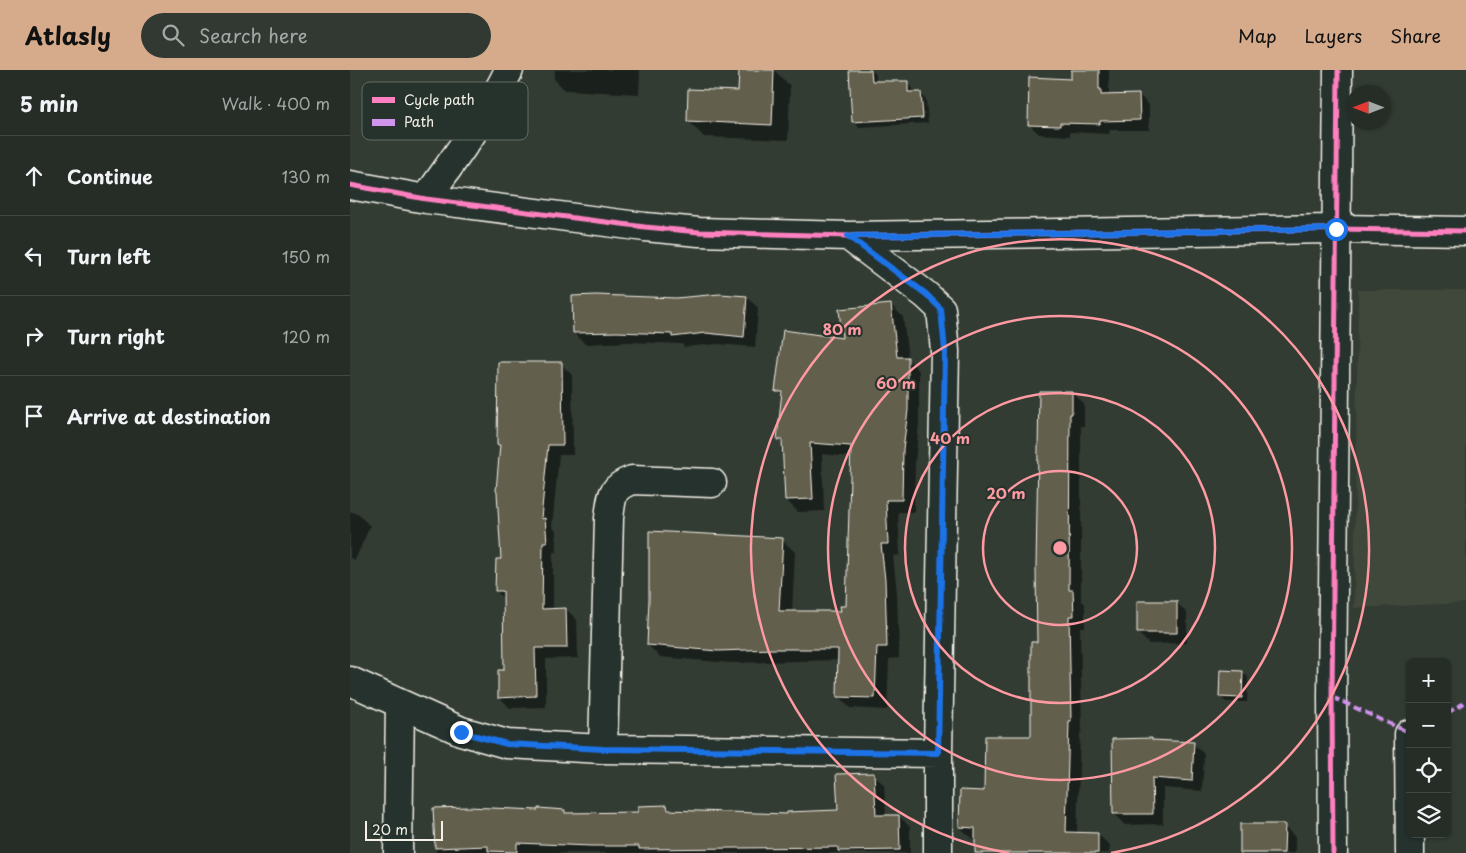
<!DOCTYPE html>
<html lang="en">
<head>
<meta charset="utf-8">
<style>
  body { margin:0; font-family:"Playpen Sans",sans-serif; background:#323932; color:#f1f3f6 }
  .controls { position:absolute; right:15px; bottom:15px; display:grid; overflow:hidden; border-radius:8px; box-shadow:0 1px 4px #0004 }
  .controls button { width:45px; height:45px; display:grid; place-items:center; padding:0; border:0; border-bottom:1px solid #424943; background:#262d26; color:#f1f3f6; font:25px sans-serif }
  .compass { position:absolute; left:996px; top:15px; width:45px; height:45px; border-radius:50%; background:#262d26; box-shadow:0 1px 4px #0004; rotate:270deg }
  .scale { position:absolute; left:15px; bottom:12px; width:78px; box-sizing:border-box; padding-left:5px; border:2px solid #f4f1e8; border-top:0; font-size:14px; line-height:18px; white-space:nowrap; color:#f4f1e8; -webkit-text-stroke:4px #26332d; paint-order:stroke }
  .stop { position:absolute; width:15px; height:15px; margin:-11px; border:4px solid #1a73e8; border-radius:50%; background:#fff }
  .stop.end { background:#1a73e8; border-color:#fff; box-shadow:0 1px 5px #0008 }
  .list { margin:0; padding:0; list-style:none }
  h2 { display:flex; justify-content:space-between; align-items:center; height:65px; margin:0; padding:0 20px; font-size:21px }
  h2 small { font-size:16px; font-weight:400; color:#a4a8a7 }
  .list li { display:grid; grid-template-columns:32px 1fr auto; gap:15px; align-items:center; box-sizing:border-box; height:80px; padding:0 20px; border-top:1px solid #424943 }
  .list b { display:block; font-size:19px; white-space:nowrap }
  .list em { font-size:16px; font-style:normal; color:#a4a8a7 }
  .icon { flex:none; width:28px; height:28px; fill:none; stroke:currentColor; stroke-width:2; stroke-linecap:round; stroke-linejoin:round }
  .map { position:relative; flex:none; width:1116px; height:783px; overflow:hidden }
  header { display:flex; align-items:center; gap:30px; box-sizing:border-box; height:70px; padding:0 25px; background:#d6ab8b; color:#111 }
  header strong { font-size:24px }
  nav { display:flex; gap:28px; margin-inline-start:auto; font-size:18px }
  .search { width:350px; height:45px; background:#323932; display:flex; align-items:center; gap:12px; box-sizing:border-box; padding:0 18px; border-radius:28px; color:#a4a8a7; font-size:19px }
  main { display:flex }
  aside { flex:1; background:#262d26 }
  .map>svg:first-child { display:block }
  .built { fill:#41463b }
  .shadow { fill:#0007 }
  .building { fill:#645f4d; stroke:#f4f1e8 }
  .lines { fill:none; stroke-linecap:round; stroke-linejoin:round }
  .minor-casing { stroke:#f4f1e8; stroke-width:31 }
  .minor { stroke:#26332d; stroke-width:28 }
  .quiet { stroke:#d193ec; stroke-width:4; stroke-dasharray:8 4; stroke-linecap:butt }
  .cycleway-casing { stroke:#26332d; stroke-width:8 }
  .cycleway { stroke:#ff80c0; stroke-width:5 }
  .route { stroke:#1a73e8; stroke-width:6 }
  .ring { fill:none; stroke:#ff9aa2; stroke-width:2.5 }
  .key { fill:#26332d; stroke:#646c65; stroke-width:1 }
  .key-label { font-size:14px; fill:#f4f1e8 }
  .centre { fill:#ff9aa2; stroke:#26332d; stroke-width:2.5 }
  .ring-label { font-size:15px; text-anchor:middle; font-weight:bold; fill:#ff9aa2; stroke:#26332d; stroke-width:4; stroke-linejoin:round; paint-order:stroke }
</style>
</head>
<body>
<header>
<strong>Atlasly</strong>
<div class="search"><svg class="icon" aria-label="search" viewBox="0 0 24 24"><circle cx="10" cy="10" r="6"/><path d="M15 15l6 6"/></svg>Search here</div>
<nav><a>Map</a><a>Layers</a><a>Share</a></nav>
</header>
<main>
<aside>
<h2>5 min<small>Walk · 400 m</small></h2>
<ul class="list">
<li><svg class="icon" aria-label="ahead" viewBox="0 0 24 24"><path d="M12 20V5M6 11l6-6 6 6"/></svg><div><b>Continue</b></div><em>130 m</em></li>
<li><svg class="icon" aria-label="left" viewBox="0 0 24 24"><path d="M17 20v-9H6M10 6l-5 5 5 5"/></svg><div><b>Turn left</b></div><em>150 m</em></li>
<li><svg class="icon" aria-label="right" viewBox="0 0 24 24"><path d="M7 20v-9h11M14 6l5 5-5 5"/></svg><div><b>Turn right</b></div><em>120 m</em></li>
<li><svg class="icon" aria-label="arrive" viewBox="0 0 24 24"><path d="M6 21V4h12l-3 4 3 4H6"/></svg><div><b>Arrive at destination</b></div></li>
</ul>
</aside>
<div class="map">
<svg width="1116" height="783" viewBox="0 0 1116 783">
  <rect width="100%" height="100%" fill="#323c33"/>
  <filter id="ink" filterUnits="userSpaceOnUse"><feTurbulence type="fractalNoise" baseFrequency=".02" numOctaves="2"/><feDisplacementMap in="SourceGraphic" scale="10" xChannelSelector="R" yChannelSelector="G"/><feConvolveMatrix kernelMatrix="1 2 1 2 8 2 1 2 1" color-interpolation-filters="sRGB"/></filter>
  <g filter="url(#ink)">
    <path class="built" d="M 1008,220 L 1116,220 L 1116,533 L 1004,538 Z"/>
    <path class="shadow" d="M 205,0 L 290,0 L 289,24 L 215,20 L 204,9 Z
      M 390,0 L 424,0 L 440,16 L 438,70 L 354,67 L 338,51 L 389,22 Z
      M 508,0 L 521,0 L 526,4 L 526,12 L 557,12 L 562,18 L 562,24 L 571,24 L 576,29 L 578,53 L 509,57 L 504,51 Z
      M 722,0 L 759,0 L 759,26 L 789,25 L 799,35 L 799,60 L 760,60 L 759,64 L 720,62 L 720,66 L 689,64 L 679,54 L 722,10 Z
      M 397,227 L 408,238 L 405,277 L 367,274 L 334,277 L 332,274 L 279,272 L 235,274 L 224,263 L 326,229 Z
      M 541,235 L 553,247 L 558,289 L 569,301 L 569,353 L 565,392 L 564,442 L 548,442 L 550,485 L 543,486 L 547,523 L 549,588 L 539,589 L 537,640 L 500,638 L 488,626 L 489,590 L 381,593 L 310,587 L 298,575 L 432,470 L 445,482 L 442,542 L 492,542 L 498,537 L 502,387 L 472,384 L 474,441 L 448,442 L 436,430 L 434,375 L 428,369 L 433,326 L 427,320 Z
      M 211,294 L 222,305 L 223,385 L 209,385 L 202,457 L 206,461 L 207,482 L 203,482 L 203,540 L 216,539 L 227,550 L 228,588 L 196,589 L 196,637 L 160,638 L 149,627 L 155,601 L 154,529 L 146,521 L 153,491 L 151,378 L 148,374 Z
      M 722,322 L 734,334 L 734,356 L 731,356 L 731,530 L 735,534 L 735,557 L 730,557 L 732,663 L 730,663 L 727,764 L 748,764 L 760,776 L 759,783 L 626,783 L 626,769 L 622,769 L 610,757 L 636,723 L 682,668 L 688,573 Z
      M 0,441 L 9,445 L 20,456 L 5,490 L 0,488 Z
      M 826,532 L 837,543 L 837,573 L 799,574 L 788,563 Z
      M 893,602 L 898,607 L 897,632 L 876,632 L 871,627 Z
      M 803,671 L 843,673 L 854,684 L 852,721 L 813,718 L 813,754 L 775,755 L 764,744 Z
      M 523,704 L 534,715 L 536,747 L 549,746 L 560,757 L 560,783 L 86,783 L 84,739 L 215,741 L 218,744 L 289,743 L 317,736 L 322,742 L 439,745 L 489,741 Z
      M 934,756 L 945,767 L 945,783 L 891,783 Z"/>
    <path class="building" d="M 389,0 L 424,0 L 422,55 L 337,51 L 338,19 L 388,21 Z
      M 499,0 L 521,0 L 522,11 L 558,11 L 558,22 L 571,22 L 573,48 L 502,52 Z
      M 721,0 L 749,0 L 749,19 L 751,19 L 751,25 L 789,24 L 790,50 L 750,51 L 750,54 L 710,53 L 710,56 L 678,55 L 679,7 L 721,9 Z
      M 370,224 L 397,226 L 394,267 L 356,263 L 322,267 L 322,264 L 267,262 L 223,263 L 222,226 L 246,225 L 326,228 Z
      M 541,234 L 547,287 L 558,287 L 558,340 L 553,379 L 552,430 L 536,430 L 538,474 L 531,474 L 535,510 L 537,577 L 527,577 L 525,628 L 487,627 L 488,579 L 424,579 L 368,581 L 297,575 L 299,529 L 299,461 L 433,468 L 429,541 L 491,541 L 490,536 L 496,536 L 501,376 L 460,373 L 463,429 L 435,430 L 432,370 L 427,370 L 432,321 L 425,321 L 433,260 L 492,268 L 489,239 Z
      M 148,292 L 212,292 L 213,375 L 198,375 L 191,449 L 195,448 L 197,472 L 193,472 L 192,539 L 216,538 L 217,578 L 185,578 L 186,626 L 148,628 L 148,600 L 154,600 L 153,521 L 145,521 L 146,489 L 151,489 L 147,422 L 146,421 L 150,375 L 147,375 Z
      M 689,321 L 722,321 L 722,344 L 720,344 L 719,520 L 723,520 L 724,546 L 719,546 L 721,651 L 719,651 L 716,762 L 748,763 L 748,783 L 625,783 L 625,758 L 609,757 L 610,720 L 634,721 L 635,666 L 681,666 L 681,572 L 687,572 L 686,498 Z
      M 787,531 L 827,531 L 827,563 L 787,563 Z
      M 870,600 L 893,601 L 892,628 L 869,627 Z
      M 802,668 L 802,670 L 844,672 L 842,711 L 802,708 L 803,744 L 763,744 L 762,669 Z
      M 524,703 L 526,745 L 549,745 L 550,780 L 488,781 L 488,777 L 289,779 L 289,776 L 241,776 L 167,773 L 167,782 L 138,781 L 138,776 L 85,778 L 83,738 L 118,737 L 188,740 L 188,738 L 215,740 L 215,743 L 288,742 L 288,736 L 317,735 L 318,740 L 437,744 L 437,742 L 488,740 L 486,704 Z
      M 890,754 L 935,754 L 934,783 L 890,783 Z"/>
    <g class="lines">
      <g class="minor-casing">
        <path id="minor" d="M 0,115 L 76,129 L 295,157 L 349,162 L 498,166 L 986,159 L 1116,161
          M 76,129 C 105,87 137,46 159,0
          M 498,166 L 576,225 L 591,239 L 595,281 L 588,683 L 588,783
          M 0,611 L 111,661 L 157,674 L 253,679 L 588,683
          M 1059,664 L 1060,783
          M 253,679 L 259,448 C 262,427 260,418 282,410 L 362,413
          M 48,783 L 50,634
          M 983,783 L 982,627 L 988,0"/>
      </g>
      <use href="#minor" class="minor"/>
      <path class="quiet" d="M 982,627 L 1060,663
        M 1097,643 L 1116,632"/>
      <g class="cycleway-casing">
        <path id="cycleway" d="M 0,115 L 76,129 L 295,157 L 349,162 L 498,166 L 986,159 L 1116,161
          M 983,783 L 982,627 L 988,0"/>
      </g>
      <use href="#cycleway" class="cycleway"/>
    </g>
  </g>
  <g class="lines" filter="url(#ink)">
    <path class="route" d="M 111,662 L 157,674 L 253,679 L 588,683 L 595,281 L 591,239 L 576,224 L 498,166 L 986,159"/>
  </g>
  <g class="ring">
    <circle cx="710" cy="478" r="77"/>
    <circle cx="710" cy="478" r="155"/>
    <circle cx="710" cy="478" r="232"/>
    <path d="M659 783A309 309 0 1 1 761 783"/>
  </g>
  <rect x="12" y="12" width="166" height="58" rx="8" class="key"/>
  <rect x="22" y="27" width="23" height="6" fill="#ff80c0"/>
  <rect x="22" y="49" width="23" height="7" fill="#d193ec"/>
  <g class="key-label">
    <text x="54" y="35">Cycle path</text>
    <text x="54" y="57">Path</text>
  </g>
  <circle cx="710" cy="478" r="8" class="centre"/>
  <g class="ring-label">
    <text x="492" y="265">80 m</text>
    <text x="546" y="319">60 m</text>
    <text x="600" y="374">40 m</text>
    <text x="656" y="429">20 m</text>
  </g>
</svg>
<div class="controls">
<button>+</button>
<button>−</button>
<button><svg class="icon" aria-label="locate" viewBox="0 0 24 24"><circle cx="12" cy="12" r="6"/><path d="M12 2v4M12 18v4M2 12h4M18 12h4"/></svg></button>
<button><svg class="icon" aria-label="layers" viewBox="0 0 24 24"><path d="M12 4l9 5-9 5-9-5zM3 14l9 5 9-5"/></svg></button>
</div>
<svg class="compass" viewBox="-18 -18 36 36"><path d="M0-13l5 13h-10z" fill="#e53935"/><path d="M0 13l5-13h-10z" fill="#a4a8a7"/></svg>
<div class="scale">20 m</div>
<div class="stop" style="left:986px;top:159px"></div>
<div class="stop end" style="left:111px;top:662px"></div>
</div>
</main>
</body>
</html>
